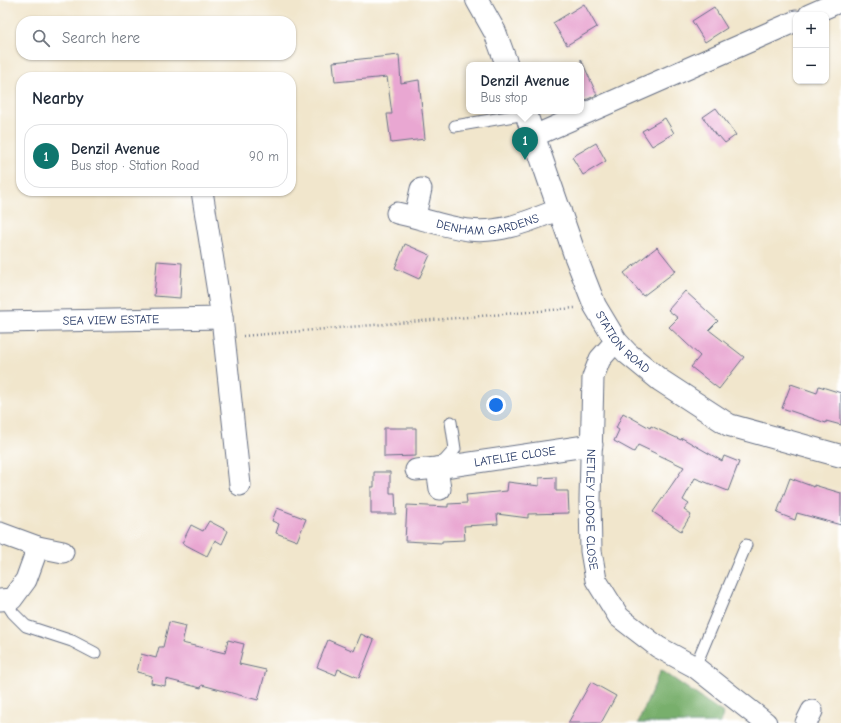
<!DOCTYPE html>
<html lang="en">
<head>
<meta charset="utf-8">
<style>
  body { margin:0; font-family:"Comic Neue",sans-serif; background:#f2f2f3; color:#1f2937 }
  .controls { position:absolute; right:12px; top:12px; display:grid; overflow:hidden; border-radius:8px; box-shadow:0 1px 3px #0004 }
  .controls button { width:36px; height:36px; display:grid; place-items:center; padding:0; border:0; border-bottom:1px solid #e0e1e3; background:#fff; color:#1f2937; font:20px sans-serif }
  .you { position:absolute; left:496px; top:405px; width:14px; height:14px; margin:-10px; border:3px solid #fff; border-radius:50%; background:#1a73e8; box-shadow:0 0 0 6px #1a73e833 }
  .badge { display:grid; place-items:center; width:26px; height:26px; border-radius:50%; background:#0f766e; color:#fff; font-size:13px; font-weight:700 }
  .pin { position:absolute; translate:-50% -33px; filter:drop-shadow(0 1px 2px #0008) }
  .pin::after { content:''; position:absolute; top:21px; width:14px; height:12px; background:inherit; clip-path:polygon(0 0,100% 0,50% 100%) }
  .popup { position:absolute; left:466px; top:62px; width:118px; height:52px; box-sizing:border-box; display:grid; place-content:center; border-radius:8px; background:#fff; filter:drop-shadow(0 1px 3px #0005); font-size:13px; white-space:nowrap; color:#747a83 }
  .popup b { font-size:15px; color:#1f2937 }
  .popup::after { content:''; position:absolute; left:50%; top:100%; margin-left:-8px; border:8px solid transparent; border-top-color:#fff }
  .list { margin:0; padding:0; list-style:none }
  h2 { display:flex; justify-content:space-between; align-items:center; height:52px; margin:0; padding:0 16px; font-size:17px }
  h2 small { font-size:13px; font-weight:400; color:#747a83 }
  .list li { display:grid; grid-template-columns:26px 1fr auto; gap:12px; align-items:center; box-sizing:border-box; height:64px; margin:0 8px 8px; padding:0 8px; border:1px solid #e0e1e3; border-radius:16px }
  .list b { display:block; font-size:15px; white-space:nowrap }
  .list p { margin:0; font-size:13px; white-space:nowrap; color:#747a83 }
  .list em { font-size:13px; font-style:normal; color:#747a83 }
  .icon { flex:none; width:22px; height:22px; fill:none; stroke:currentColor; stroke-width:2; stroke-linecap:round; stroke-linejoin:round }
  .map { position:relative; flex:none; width:841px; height:723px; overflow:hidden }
  .search { position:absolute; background:#fff; box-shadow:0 1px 3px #0004; left:16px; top:16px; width:280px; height:44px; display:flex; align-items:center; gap:10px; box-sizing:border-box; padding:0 14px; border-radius:16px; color:#747a83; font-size:15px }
  .panel { position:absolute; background:#fff; box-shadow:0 1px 3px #0004; left:16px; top:72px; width:280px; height:124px; border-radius:16px }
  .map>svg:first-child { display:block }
  .forest { fill:#78af6c; stroke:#4a6f65 }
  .building { fill:#e9a7d2 }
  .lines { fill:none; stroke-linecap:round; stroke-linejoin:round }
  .lane-casing { stroke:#666f84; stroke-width:13 }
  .street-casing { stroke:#666f84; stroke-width:23 }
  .secondary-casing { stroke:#666f84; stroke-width:24 }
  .path { stroke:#666f84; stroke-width:2.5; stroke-dasharray:1 3; stroke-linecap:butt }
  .lane { stroke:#fff; stroke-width:11 }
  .street { stroke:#fff; stroke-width:21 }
  .secondary { stroke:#fff; stroke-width:22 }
  .labels { text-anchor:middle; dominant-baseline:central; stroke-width:3; stroke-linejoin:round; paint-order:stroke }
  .street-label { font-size:12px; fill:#1b2f5e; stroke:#fff }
</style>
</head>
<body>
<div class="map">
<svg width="841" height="723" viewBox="0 0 841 723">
  <rect width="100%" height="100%" fill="#fff"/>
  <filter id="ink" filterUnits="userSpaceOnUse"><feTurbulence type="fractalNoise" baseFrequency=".025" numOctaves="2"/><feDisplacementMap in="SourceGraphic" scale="8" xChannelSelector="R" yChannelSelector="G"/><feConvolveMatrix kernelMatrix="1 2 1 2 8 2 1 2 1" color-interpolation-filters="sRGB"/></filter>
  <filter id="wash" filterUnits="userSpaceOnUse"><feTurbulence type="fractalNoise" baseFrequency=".012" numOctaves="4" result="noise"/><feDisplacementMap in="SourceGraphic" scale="16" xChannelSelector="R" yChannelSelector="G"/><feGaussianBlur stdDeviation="0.9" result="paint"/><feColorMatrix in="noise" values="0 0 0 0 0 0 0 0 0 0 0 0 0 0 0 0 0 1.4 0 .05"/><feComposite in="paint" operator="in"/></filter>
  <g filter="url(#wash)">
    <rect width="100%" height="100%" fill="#f1e6cc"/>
    <path class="forest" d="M 661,670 L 723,713 L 721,723 L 638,723 Z"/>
    <g id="blocks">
      <path class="building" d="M 584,4 L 597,27 L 567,45 L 553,23 Z
        M 714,7 L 727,28 L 705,42 L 692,21 Z
        M 399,55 L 401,83 L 419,80 L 425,139 L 391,143 L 387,114 L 392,114 L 387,77 L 335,82 L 333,62 Z
        M 581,59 L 597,95 L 581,102 Z
        M 716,108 L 736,135 L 725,143 L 719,136 L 717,137 L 703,117 Z
        M 665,118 L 674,133 L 652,146 L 642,131 Z
        M 596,143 L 606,161 L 583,175 L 572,157 Z
        M 405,244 L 430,255 L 419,279 L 395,268 Z
        M 657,247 L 676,271 L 643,296 L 624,273 Z
        M 157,261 L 182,263 L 180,298 L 154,296 Z
        M 685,291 L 718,321 L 709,330 L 744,357 L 719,389 L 691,367 L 700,356 L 669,327 L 678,318 L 668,310 Z
        M 791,384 L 817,393 L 819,386 L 841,393 L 841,425 L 826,421 L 826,423 L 782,408 Z
        M 623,413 L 650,428 L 651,426 L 681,440 L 682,438 L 722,461 L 724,456 L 739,462 L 728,491 L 695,478 L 683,500 L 689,504 L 684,510 L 691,515 L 681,531 L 653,512 L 684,467 L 638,445 L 634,452 L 614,441 L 619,430 L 616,428 Z
        M 384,428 L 416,428 L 416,456 L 384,457 Z
        M 374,472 L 390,472 L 390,493 L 395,493 L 396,514 L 371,514 L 371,487 L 374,487 Z
        M 556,477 L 556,491 L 568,491 L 569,513 L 528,514 L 528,518 L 497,514 L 498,524 L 464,526 L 465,540 L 442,541 L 442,543 L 405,541 L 407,505 L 448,507 L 448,504 L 467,503 L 466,495 L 507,491 L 508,482 L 539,486 L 539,478 Z
        M 790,478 L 814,487 L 814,485 L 841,493 L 841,525 L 797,513 L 795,520 L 777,513 Z
        M 277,508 L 306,519 L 297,541 L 276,533 L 279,524 L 272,521 Z
        M 209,521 L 228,531 L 222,544 L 215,540 L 207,556 L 182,543 L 191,525 L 203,531 Z
        M 169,622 L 186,626 L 182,643 L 225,653 L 228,640 L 244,644 L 239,664 L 266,670 L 258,700 L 202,685 L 201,688 L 166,679 L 165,686 L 151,683 L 152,676 L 137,672 L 141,654 L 156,658 L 159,647 L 163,647 Z
        M 361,634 L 374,640 L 359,678 L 338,669 L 336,675 L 317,667 L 328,640 L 354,651 Z
        M 591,682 L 616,696 L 601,723 L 568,723 Z"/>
    </g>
  </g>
  <g filter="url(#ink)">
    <use href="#blocks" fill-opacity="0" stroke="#666f84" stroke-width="1"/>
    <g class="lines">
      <g class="lane-casing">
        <path id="lane" d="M 455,126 L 526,114
          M 439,467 L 455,449 L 451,422
          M 4,599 L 13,613 L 26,626 L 72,641 L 95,653
          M 695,667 L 746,545"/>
      </g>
      <g class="street-casing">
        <g id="street">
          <path d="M 809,15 L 841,1"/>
          <path d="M 534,136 L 796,21"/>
          <path d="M 202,191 L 222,318 L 240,485"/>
          <path id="s1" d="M 397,213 C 421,218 445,227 469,230 C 501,234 531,220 560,209"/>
          <path d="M 415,216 L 421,189"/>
          <path id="s2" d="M 0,322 L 222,318"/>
          <path id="s3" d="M 616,341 L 600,359 L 593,377 L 590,500 L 591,551 L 596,580 L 619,617 L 658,647 L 695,667 L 766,723"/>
          <path d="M 416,470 L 437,468"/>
          <path id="s4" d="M 440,489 L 437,468 L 592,445"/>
          <path d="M 0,533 L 38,547 L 63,552"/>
          <path d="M 0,600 L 12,599 L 26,580 L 38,547"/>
          <path d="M 806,723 L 812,711"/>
        </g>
      </g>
      <g class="secondary-casing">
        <g id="secondary">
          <path d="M 477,0 L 495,32 L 507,65"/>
          <path id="s5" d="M 525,111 L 575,255 L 595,306 L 616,341 L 627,353 L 660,380 L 729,425 L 841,456"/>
        </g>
      </g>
      <path class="path" d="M 243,336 L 575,308"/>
      <use href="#lane" class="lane"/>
      <use href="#street" class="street"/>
      <use href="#secondary" class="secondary"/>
    </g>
  </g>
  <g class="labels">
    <g class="street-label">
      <text stroke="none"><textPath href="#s1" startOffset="93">DENHAM GARDENS</textPath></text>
      <text stroke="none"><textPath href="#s2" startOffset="111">SEA VIEW ESTATE</textPath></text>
      <text stroke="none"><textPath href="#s5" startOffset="253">STATION ROAD</textPath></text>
      <text stroke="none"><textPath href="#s4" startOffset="100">LATELIE CLOSE</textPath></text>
      <text stroke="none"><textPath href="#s3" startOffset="176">NETLEY LODGE CLOSE</textPath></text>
    </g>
  </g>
</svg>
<div class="controls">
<button>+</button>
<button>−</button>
</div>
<div class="you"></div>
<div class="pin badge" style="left:525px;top:160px">1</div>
<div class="popup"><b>Denzil Avenue</b>Bus stop</div>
<div class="search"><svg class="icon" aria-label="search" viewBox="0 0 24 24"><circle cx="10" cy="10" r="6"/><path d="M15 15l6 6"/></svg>Search here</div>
<section class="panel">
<h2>Nearby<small></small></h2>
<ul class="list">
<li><span class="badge">1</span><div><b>Denzil Avenue</b><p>Bus stop · Station Road</p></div><em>90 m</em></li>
</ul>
</section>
</div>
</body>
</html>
